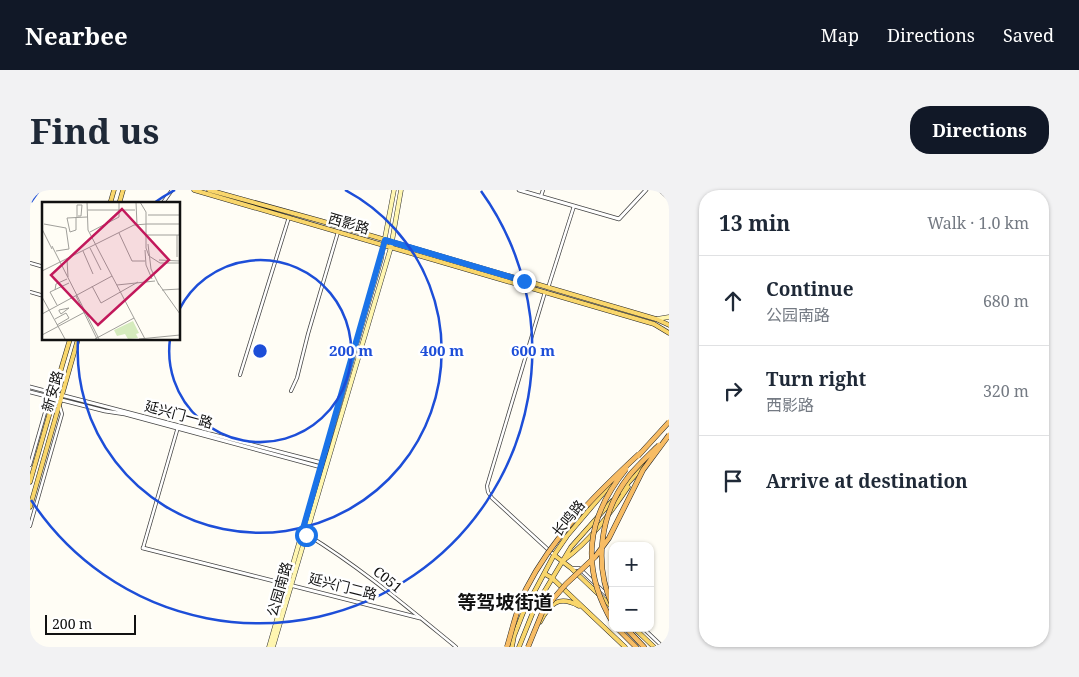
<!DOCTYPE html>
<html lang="en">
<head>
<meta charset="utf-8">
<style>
  body { margin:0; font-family:"Noto Serif","Noto Sans SC",serif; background:#f2f2f3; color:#1f2937 }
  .controls { position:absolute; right:15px; bottom:15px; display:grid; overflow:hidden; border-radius:10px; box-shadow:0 1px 4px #0004 }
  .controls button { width:45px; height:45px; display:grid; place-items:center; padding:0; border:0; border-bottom:1px solid #e0e1e3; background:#fff; color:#1f2937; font:25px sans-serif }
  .scale { position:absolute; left:15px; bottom:12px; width:91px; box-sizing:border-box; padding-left:5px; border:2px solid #111; border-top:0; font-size:14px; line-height:18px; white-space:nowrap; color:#111; -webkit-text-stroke:4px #fff; paint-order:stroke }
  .stop { position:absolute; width:15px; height:15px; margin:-11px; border:4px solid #1a73e8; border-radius:50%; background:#fff }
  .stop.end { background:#1a73e8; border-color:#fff; box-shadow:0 1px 5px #0008 }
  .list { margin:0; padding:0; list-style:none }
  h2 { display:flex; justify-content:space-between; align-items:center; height:65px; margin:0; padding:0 20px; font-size:21px }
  h2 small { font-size:16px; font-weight:400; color:#747a83 }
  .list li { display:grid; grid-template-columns:32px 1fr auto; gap:15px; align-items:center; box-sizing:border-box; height:90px; padding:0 20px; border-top:1px solid #e0e1e3 }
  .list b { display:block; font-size:19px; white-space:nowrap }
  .list p { margin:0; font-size:16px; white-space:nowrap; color:#747a83 }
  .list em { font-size:16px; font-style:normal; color:#747a83 }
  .icon { flex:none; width:28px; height:28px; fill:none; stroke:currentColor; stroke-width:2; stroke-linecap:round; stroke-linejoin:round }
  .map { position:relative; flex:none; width:639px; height:457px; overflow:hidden; border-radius:20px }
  header { display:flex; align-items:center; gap:30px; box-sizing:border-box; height:70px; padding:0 25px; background:#111827; color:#fff }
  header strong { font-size:24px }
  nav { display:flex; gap:28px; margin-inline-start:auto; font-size:18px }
  .intro { display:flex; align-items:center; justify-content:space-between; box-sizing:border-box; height:120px; padding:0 30px }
  h1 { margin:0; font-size:35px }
  .button { padding:12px 22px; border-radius:20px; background:#111827; color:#fff; font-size:18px; font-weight:700 }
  main { display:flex; gap:30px; padding:0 30px }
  aside { flex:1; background:#fff; border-radius:20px; box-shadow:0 1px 4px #0004 }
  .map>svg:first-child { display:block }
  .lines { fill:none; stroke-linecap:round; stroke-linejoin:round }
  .minor-casing { stroke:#444; stroke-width:4 }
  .tertiary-casing { stroke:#444; stroke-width:4.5 }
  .secondary-casing { stroke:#333; stroke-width:5 }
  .primary-casing { stroke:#222; stroke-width:5 }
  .trunk-casing { stroke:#222; stroke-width:5.5 }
  .minor { stroke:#fff; stroke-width:2.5 }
  .tertiary { stroke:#fff; stroke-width:3 }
  .secondary { stroke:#fff6b0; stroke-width:4 }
  .primary { stroke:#f9d66b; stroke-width:4 }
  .trunk { stroke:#f7bc64; stroke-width:4.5 }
  .trunk-bridge-casing { stroke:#222; stroke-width:5.5; stroke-linecap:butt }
  .trunk-bridge { stroke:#f7bc64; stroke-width:4.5 }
  .route { stroke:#1a73e8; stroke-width:6 }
  .ring { fill:none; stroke:#1d4ed8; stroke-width:2.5 }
  .labels { text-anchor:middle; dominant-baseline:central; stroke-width:5; stroke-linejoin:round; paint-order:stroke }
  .street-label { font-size:14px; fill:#111; stroke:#fff }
  .district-label { font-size:19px; font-weight:bold; fill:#111; stroke:#fff }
  .inset-road { fill:none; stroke:#a09f9a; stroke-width:1 }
  .view { fill:#c2185b; fill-opacity:0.15; stroke:#c2185b; stroke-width:2.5 }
  .inset-edge { fill:none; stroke:#111; stroke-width:2.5 }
  .centre { fill:#1d4ed8; stroke:#fff; stroke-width:2.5 }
  .ring-label { font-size:15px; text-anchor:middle; font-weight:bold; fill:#1d4ed8; stroke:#fff; stroke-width:5; stroke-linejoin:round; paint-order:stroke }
</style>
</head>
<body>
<header>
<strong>Nearbee</strong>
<nav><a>Map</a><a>Directions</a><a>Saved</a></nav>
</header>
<div class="intro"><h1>Find us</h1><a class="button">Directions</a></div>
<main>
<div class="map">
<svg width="639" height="457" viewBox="0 0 639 457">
  <rect width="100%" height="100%" fill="#fffdf5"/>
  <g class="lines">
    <g class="minor-casing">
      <path id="minor" d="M 511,6 L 513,0
        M 132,14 L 142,0
        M 0,73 L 14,77
        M 518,98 L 544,16
        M 0,102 L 14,106
        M 515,102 L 457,296 L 458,302 L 462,308 L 524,365
        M 210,185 L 259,27
        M 261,201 L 267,188 L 278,144 L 308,42
        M 0,275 L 16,219 L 22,214
        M 0,336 L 32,224 L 30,217
        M 276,344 C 330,377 377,417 426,457
        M 113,358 L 148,237
        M 542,378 L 549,378 L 576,404
        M 613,438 L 633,457"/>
    </g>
    <g class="tertiary-casing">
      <path id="tertiary" d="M 489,0 L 589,29 L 616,0
        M 630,0 L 639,8
        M 0,197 L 292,273
        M 0,202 L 75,221 L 95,224 L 291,277
        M 113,358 L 390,428"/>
    </g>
    <g class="secondary-casing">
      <path id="secondary" d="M 627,129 L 639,127
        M 239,457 L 351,69 L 364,0
        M 243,457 L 361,57 L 371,0"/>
    </g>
    <g class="primary-casing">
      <path id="primary" d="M 164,0 L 624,134 L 639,143
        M 179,0 L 291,31 L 626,129 L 639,135
        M 80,14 L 84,0
        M 89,14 L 93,0
        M 0,292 L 24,208 L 24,203 L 40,149
        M 590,302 L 617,272
        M 0,317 L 48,149
        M 524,365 L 541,378 L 583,418
        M 534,370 C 560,351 580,324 598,297
        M 515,384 L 522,388 L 595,457
        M 510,432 C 520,413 529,405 549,416
        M 604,438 L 624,457
        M 482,457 L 484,446 L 493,423 L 524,365 L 537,346 L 587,287
        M 489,457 L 505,417 L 541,357 L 582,311"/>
    </g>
    <g class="trunk-casing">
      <path id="trunk" d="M 587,438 L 606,457
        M 596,438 L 614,457"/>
    </g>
    <use href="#minor" class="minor"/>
    <use href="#tertiary" class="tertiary"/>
    <use href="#secondary" class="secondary"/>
    <use href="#primary" class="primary"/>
    <use href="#trunk" class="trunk"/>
    <g class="trunk-bridge-casing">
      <path id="trunk-bridge" d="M 608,266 L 639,232
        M 583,417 C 563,374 570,323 599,286 C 608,275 619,265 629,255
        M 583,433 C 550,378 556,328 596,279
        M 477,457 C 483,437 487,417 496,399 C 523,346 566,304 609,264
        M 498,457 L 512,423 L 524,408 L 536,394 L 565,367 L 579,348 L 613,280 L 639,245"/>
    </g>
    <use href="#trunk-bridge" class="trunk-bridge"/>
  </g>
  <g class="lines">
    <path class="route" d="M 276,345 L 272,342 L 355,50 L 494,91"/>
  </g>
  <g class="ring">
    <path d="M149 120A91 91 0 1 1 140 149"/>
    <path d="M124 13A182 182 0 0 1 145 0M315 0A182 182 0 1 1 48 150"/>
    <path d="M1 12A273 273 0 0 1 9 1M451 1A273 273 0 1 1 1 310"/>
  </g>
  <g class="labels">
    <g class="street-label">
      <text transform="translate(319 33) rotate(16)">西影路</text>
      <text transform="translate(22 201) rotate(-74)">新安路</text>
      <text transform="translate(149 224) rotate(15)">延兴门一路</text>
      <text transform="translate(538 328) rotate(-51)">长鸣路</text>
      <text transform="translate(358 389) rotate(39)">C051</text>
      <text transform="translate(313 396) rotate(14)">延兴门二路</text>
      <text transform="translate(249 399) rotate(-74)">公园南路</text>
    </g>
    <g class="district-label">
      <text x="475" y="412">等驾坡街道</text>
    </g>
  </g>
  <g transform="translate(12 12)">
    <rect width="138" height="138" fill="#fffdf5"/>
    <path d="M 91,119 L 97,131 L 94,132 L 96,136 L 86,137 L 83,132 L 75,134 L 72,128 Z" fill="#d5ebbd"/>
    <path class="inset-road" d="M 45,0 L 46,28 L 103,137M 94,0 L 95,23M 98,0 L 104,10 L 104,46 L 107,54 L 118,61 L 138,61M 46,8 L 93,8M 106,13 L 138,13M 34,15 L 34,28 L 28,30 L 25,16 L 45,15M 35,15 L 35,3 L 40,3 L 39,14 L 36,14M 2,22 L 24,26 L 27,47 L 14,49M 105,22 L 138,22M 0,27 L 10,47M 48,30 L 77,15 L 77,0M 77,31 L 90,59 L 103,59M 105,33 L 138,33M 135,33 L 135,55M 106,42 L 109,67 L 117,83M 10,44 L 57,137M 48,46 L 59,68M 103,48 L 104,63 L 110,77M 41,49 L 51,72M 25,57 L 26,75M 117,58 L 138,59M 0,69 L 92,23 L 105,22M 116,81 L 138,112M 75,83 L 113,79M 50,84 L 59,101 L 96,80M 13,88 L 14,82 L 25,77M 120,88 L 138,87M 34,94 L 55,137M 0,95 L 23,137M 15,103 L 8,90 L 27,81M 27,106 L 19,112 L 17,109 L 17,108 ZM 0,112 L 70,74M 13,117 L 24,111 L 27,116 L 15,123M 0,133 L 43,110M 53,137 L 92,116M 97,137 L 138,133"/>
    <path class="view" d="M 80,7 L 127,58 L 56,123 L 9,73 Z"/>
    <rect width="138" height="138" class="inset-edge"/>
  </g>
  <circle cx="230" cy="161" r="8" class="centre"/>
  <g class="ring-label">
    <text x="321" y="166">200 m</text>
    <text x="412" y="166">400 m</text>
    <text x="503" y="166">600 m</text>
  </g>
</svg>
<div class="controls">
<button>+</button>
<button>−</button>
</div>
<div class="scale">200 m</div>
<div class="stop" style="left:276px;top:345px"></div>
<div class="stop end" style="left:494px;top:91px"></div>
</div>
<aside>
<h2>13 min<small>Walk · 1.0 km</small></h2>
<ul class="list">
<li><svg class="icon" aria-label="ahead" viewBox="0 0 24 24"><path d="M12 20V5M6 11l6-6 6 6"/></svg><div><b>Continue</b><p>公园南路</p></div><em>680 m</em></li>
<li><svg class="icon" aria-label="right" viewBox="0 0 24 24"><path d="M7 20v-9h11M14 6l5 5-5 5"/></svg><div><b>Turn right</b><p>西影路</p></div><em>320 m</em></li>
<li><svg class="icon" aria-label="arrive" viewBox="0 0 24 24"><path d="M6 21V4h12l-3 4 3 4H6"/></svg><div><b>Arrive at destination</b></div></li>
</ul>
</aside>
</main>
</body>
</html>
